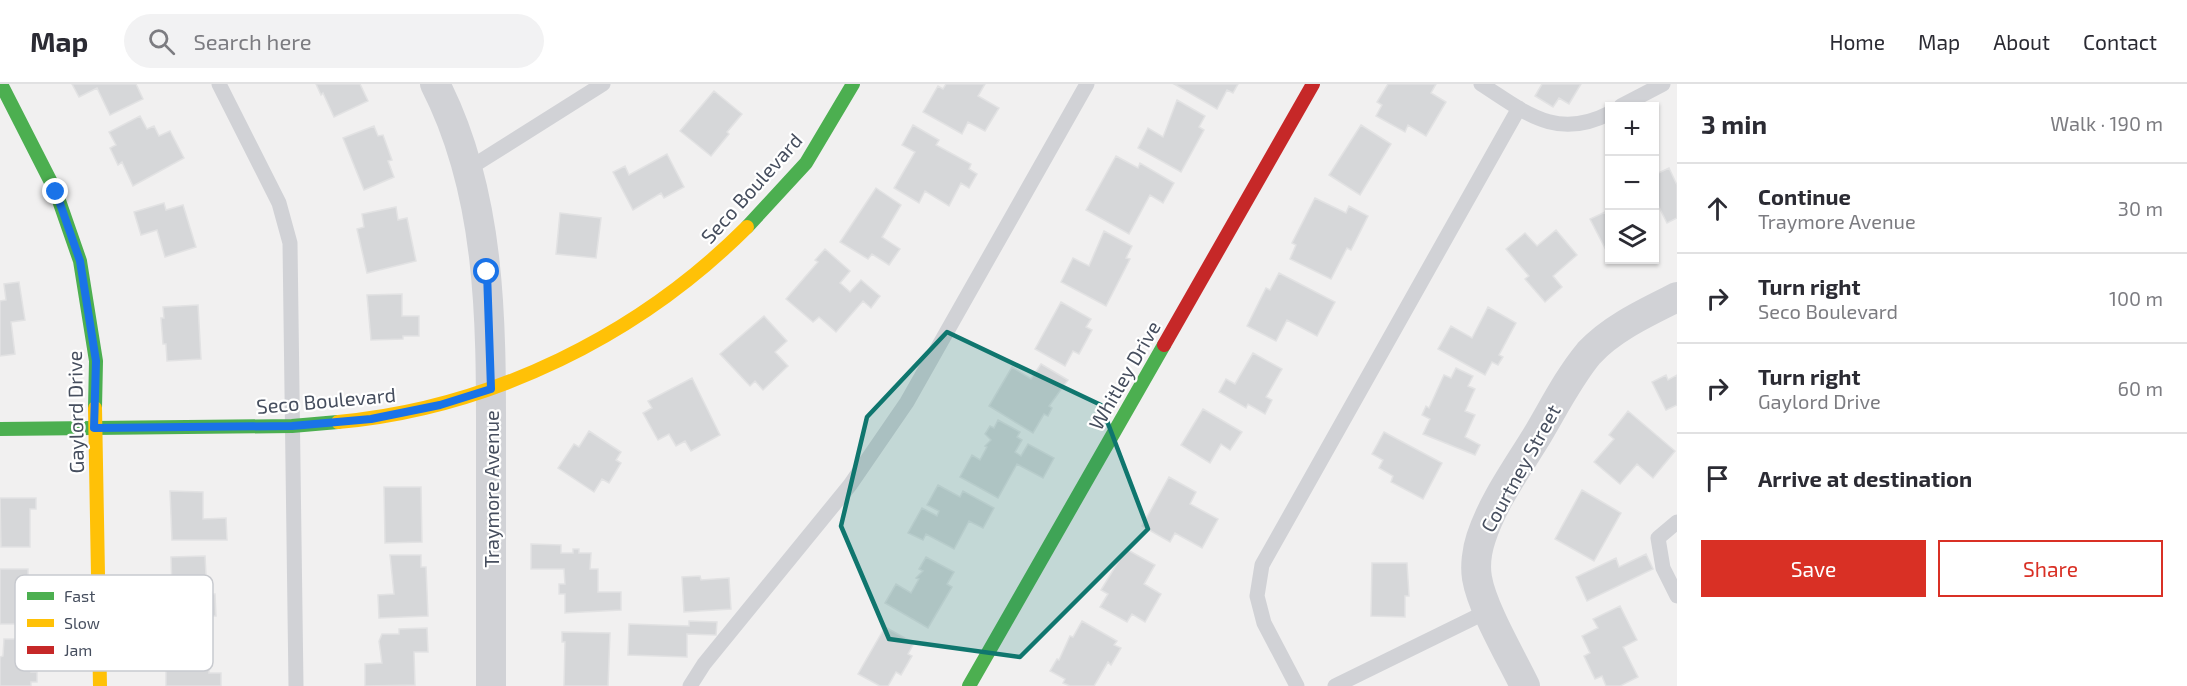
<!DOCTYPE html>
<html lang="en">
<head>
<meta charset="utf-8">
<style>
  body { margin:0; font-family:"Exo 2",sans-serif; background:#f2f2f3; color:#2b2b33 }
  .controls { position:absolute; right:18px; top:18px; display:grid; overflow:hidden; border-radius:0px; box-shadow:0 2px 4px #0004 }
  .controls button { width:54px; height:54px; display:grid; place-items:center; padding:0; border:0; border-bottom:2px solid #e1e1e2; background:#fff; color:#2b2b33; font:30px sans-serif }
  .stop { position:absolute; width:18px; height:18px; margin:-14px; border:4px solid #1a73e8; border-radius:50%; background:#fff }
  .stop.end { background:#1a73e8; border-color:#fff; box-shadow:0 2px 6px #0008 }
  .list { margin:0; padding:0; list-style:none }
  h2 { display:flex; justify-content:space-between; align-items:center; height:78px; margin:0; padding:0 24px; font-size:26px }
  h2 small { font-size:20px; font-weight:400; color:#7c7c81 }
  .list li { display:grid; grid-template-columns:39px 1fr auto; gap:18px; align-items:center; box-sizing:border-box; height:90px; padding:0 24px; border-top:2px solid #e1e1e2 }
  .list b { display:block; font-size:22px; white-space:nowrap }
  .list p { margin:0; font-size:20px; white-space:nowrap; color:#7c7c81 }
  .list em { font-size:20px; font-style:normal; color:#7c7c81 }
  .actions { display:flex; gap:12px; padding:18px 24px }
  .actions a { flex:1; padding:14px 0; border:2px solid #d93025; border-radius:0px; text-align:center; font-size:21px; color:#d93025 }
  .actions .main { background:#d93025; color:#fff }
  .icon { flex:none; width:33px; height:33px; fill:none; stroke:currentColor; stroke-width:2; stroke-linecap:round; stroke-linejoin:round }
  .map { position:relative; flex:none; width:1677px; height:602px; overflow:hidden }
  header { display:flex; align-items:center; gap:36px; box-sizing:border-box; height:84px; padding:0 30px; background:#fff; border-bottom:2px solid #e1e1e2 }
  header strong { font-size:28px }
  nav { display:flex; gap:33px; margin-inline-start:auto; font-size:21px }
  .search { width:420px; height:54px; background:#f2f2f3; display:flex; align-items:center; gap:15px; box-sizing:border-box; padding:0 21px; border-radius:33px; color:#7c7c81; font-size:22px }
  main { display:flex }
  aside { flex:1; background:#fff }
  .map>svg:first-child { display:block }
  .building { fill:#d6d7d9; stroke:#e2e2e3; stroke-width:1.5 }
  .lines { fill:none; stroke-linecap:round; stroke-linejoin:round }
  .lane { stroke:#d1d2d6; stroke-width:15 }
  .street { stroke:#d1d2d6; stroke-width:30 }
  .fast { stroke:#4caf50; stroke-width:14 }
  .slow { stroke:#ffc107; stroke-width:14 }
  .jam { stroke:#c62828; stroke-width:14 }
  .route { stroke:#1a73e8; stroke-width:8 }
  .marked { fill:#0f766e; fill-opacity:0.2; stroke:#0f766e; stroke-width:4.5; stroke-linejoin:round }
  .labels { text-anchor:middle; dominant-baseline:central; stroke-width:4.5; stroke-linejoin:round; paint-order:stroke }
  .street-label { font-size:20px; fill:#464e5e; stroke:#fff }
  .key { fill:#fff; stroke:#c8cacf; stroke-width:1.5 }
  .key-label { font-size:16px; fill:#464e5e }
</style>
</head>
<body>
<header>
<strong>Map</strong>
<div class="search"><svg class="icon" aria-label="search" viewBox="0 0 24 24"><circle cx="10" cy="10" r="6"/><path d="M15 15l6 6"/></svg>Search here</div>
<nav><a>Home</a><a>Map</a><a>About</a><a>Contact</a></nav>
</header>
<main>
<div class="map">
<svg width="1677" height="602" viewBox="0 0 1677 602">
  <rect width="100%" height="100%" fill="#f1f0f0"/>
  <path class="building" d="M 72,0 L 136,0 L 143,15 L 110,31 L 97,4 L 79,13 Z
    M 316,0 L 360,0 L 368,17 L 334,33 L 323,9 L 321,11 Z
    M 946,0 L 985,0 L 978,12 L 999,24 L 985,47 L 968,38 L 962,50 L 923,28 L 938,2 L 943,5 Z
    M 1174,0 L 1238,0 L 1233,9 L 1227,6 L 1217,25 Z
    M 1388,0 L 1436,0 L 1431,9 L 1446,18 L 1426,52 L 1408,41 L 1405,48 L 1376,32 L 1382,21 L 1377,18 Z
    M 1542,0 L 1581,0 L 1569,20 L 1559,14 L 1553,23 L 1535,12 Z
    M 714,7 L 742,30 L 727,48 L 729,50 L 711,72 L 680,47 Z
    M 1177,16 L 1205,32 L 1199,43 L 1204,46 L 1181,88 L 1138,64 L 1148,44 L 1163,53 Z
    M 140,32 L 147,45 L 154,42 L 159,52 L 170,47 L 184,74 L 133,102 L 122,78 L 118,81 L 110,64 L 116,61 L 109,48 Z
    M 913,41 L 939,56 L 936,61 L 971,80 L 969,85 L 977,90 L 969,104 L 961,99 L 949,122 L 925,107 L 919,119 L 894,104 L 915,68 L 902,61 Z
    M 1361,41 L 1391,60 L 1360,111 L 1329,91 Z
    M 374,42 L 378,52 L 383,51 L 392,76 L 388,77 L 394,93 L 364,106 L 343,54 Z
    M 667,70 L 684,103 L 664,114 L 661,109 L 633,126 L 613,88 L 625,82 L 629,91 Z
    M 1116,72 L 1138,84 L 1140,79 L 1174,99 L 1163,119 L 1150,111 L 1129,150 L 1086,126 Z
    M 1669,84 L 1677,101 L 1677,134 L 1667,139 L 1654,113 L 1654,91 Z
    M 876,104 L 901,121 L 882,153 L 900,165 L 889,181 L 872,170 L 868,175 L 840,158 Z
    M 1315,114 L 1346,129 L 1349,122 L 1368,132 L 1351,166 L 1347,164 L 1331,195 L 1290,175 L 1296,161 L 1292,159 Z
    M 164,119 L 166,126 L 183,121 L 196,163 L 165,173 L 157,146 L 141,151 L 134,128 Z
    M 396,123 L 398,136 L 407,134 L 416,177 L 367,189 L 357,145 L 364,143 L 362,130 Z
    M 1605,128 L 1607,132 L 1610,130 L 1610,169 L 1608,170 L 1590,135 Z
    M 560,129 L 601,134 L 596,174 L 556,170 Z
    M 1556,146 L 1577,171 L 1553,192 L 1562,203 L 1545,218 L 1525,195 L 1529,192 L 1506,165 L 1525,149 L 1537,162 Z
    M 1104,147 L 1132,162 L 1126,174 L 1130,175 L 1106,222 L 1061,198 L 1073,174 L 1089,182 Z
    M 825,165 L 850,187 L 840,199 L 850,208 L 861,196 L 880,212 L 871,224 L 863,217 L 836,248 L 819,233 L 813,238 L 786,215 L 818,178 L 815,176 Z
    M 1279,189 L 1335,218 L 1317,252 L 1287,236 L 1276,257 L 1247,242 L 1266,204 L 1270,206 Z
    M 19,198 L 25,236 L 11,238 L 15,270 L 0,272 L 0,217 L 6,216 L 4,200 Z
    M 402,210 L 402,232 L 419,232 L 419,252 L 403,252 L 403,255 L 371,256 L 367,211 Z
    M 1061,218 L 1091,235 L 1086,243 L 1092,246 L 1079,270 L 1073,267 L 1065,282 L 1035,265 Z
    M 198,221 L 201,275 L 167,277 L 166,260 L 163,260 L 161,234 L 164,234 L 163,223 Z
    M 1488,223 L 1516,239 L 1499,271 L 1503,273 L 1498,281 L 1492,278 L 1485,291 L 1438,265 L 1451,242 L 1472,254 Z
    M 764,232 L 787,257 L 775,268 L 788,282 L 763,306 L 755,297 L 750,302 L 720,270 Z
    M 1253,269 L 1282,285 L 1266,313 L 1272,316 L 1265,330 L 1248,320 L 1246,324 L 1219,308 L 1226,295 L 1235,300 Z
    M 1041,280 L 1068,296 L 1049,322 L 1052,324 L 1048,332 L 1044,330 L 1033,349 L 989,322 L 1012,283 L 1031,295 Z
    M 1456,284 L 1473,292 L 1468,302 L 1475,305 L 1465,327 L 1475,331 L 1465,353 L 1480,361 L 1475,371 L 1423,350 L 1430,335 L 1422,331 L 1426,322 L 1429,324 L 1444,291 L 1451,294 Z
    M 1666,291 L 1668,296 L 1677,291 L 1677,321 L 1666,326 L 1652,298 Z
    M 692,294 L 720,351 L 691,367 L 685,357 L 676,362 L 669,350 L 658,356 L 643,329 L 652,324 L 648,317 Z
    M 1203,325 L 1242,348 L 1230,366 L 1221,360 L 1210,379 L 1181,361 Z
    M 1628,327 L 1675,367 L 1653,394 L 1637,380 L 1620,400 L 1594,378 L 1614,355 L 1609,351 Z
    M 998,336 L 1020,348 L 1017,353 L 1022,356 L 1015,368 L 1021,372 L 1028,360 L 1054,374 L 1043,394 L 1017,380 L 998,414 L 960,393 L 972,371 L 980,376 L 987,363 L 985,362 L 991,356 L 985,350 L 990,342 L 994,344 Z
    M 589,347 L 621,368 L 616,376 L 621,379 L 609,399 L 602,395 L 594,408 L 558,384 L 574,360 L 579,363 Z
    M 1384,348 L 1442,379 L 1423,415 L 1391,398 L 1393,392 L 1379,384 L 1383,376 L 1372,370 Z
    M 1169,393 L 1196,408 L 1190,420 L 1218,435 L 1202,464 L 1175,449 L 1170,458 L 1142,442 Z
    M 938,401 L 960,413 L 963,407 L 994,424 L 983,444 L 969,437 L 954,465 L 926,450 L 923,456 L 908,449 L 922,424 L 937,432 L 939,427 L 927,421 Z
    M 384,403 L 421,403 L 422,458 L 385,459 Z
    M 1582,406 L 1621,429 L 1594,477 L 1555,455 Z
    M 170,407 L 203,408 L 203,435 L 226,434 L 227,456 L 172,456 Z
    M 0,414 L 36,414 L 36,425 L 30,425 L 30,463 L 1,463 Z
    M 531,460 L 561,461 L 561,469 L 573,469 L 573,465 L 579,465 L 579,469 L 591,469 L 590,485 L 598,485 L 598,508 L 621,508 L 621,526 L 565,529 L 565,510 L 559,510 L 559,500 L 565,500 L 564,485 L 531,485 Z
    M 1126,465 L 1155,481 L 1144,500 L 1161,510 L 1145,538 L 1132,530 L 1127,538 L 1100,523 L 1108,510 L 1101,506 Z
    M 1646,470 L 1653,485 L 1587,517 L 1576,493 L 1616,474 L 1619,483 Z
    M 390,471 L 421,471 L 421,483 L 426,483 L 428,532 L 379,534 L 378,511 L 394,510 Z
    M 205,472 L 207,510 L 215,510 L 216,532 L 169,532 L 172,506 L 171,473 Z
    M 926,473 L 954,488 L 947,500 L 952,503 L 928,544 L 885,519 L 896,500 L 911,509 L 919,495 L 916,494 L 923,487 L 919,485 Z
    M 1372,479 L 1407,479 L 1409,512 L 1405,512 L 1405,533 L 1371,532 Z
    M 0,485 L 28,485 L 28,493 L 37,493 L 37,519 L 32,519 L 32,540 L 0,540 Z
    M 700,492 L 701,496 L 729,494 L 731,525 L 684,528 L 682,493 Z
    M 1620,522 L 1637,556 L 1623,563 L 1638,593 L 1620,602 L 1606,602 L 1602,592 L 1595,595 L 1584,572 L 1590,569 L 1582,552 L 1598,544 L 1593,535 Z
    M 689,537 L 717,538 L 716,551 L 687,550 L 687,573 L 628,571 L 629,540 L 689,542 Z
    M 1082,537 L 1117,557 L 1114,561 L 1121,564 L 1111,581 L 1108,578 L 1094,602 L 1070,602 L 1063,599 L 1065,595 L 1050,587 L 1057,575 L 1059,576 L 1070,552 L 1073,553 Z
    M 885,543 L 914,559 L 908,570 L 912,572 L 901,591 L 896,588 L 888,602 L 880,602 L 858,590 Z
    M 427,544 L 428,568 L 414,568 L 415,601 L 365,602 L 365,580 L 382,579 L 379,557 L 382,550 L 399,550 L 399,545 Z
    M 562,548 L 610,549 L 608,602 L 564,602 L 565,558 L 562,558 Z
    M 171,550 L 201,550 L 201,563 L 209,564 L 209,589 L 221,589 L 221,602 L 166,602 L 166,564 L 171,564 Z
    M 4,555 L 36,555 L 36,571 L 31,571 L 31,588 L 37,588 L 37,598 L 31,598 L 31,602 L 0,602 L 0,573 L 3,572 Z"/>
  <g class="lines">
    <path class="lane" d="M 219,0 L 279,119 L 290,159 L 296,602
      M 1481,0 C 1525,28 1556,57 1610,29
      M 1621,22 L 1663,0
      M 468,85 L 603,0
      M 1677,438 L 1658,454 L 1663,484 L 1677,512
      M 690,602 L 704,580 L 850,401 L 907,318 L 1087,0
      M 1297,602 L 1264,539 L 1257,512 L 1262,481 L 1519,24
      M 1335,602 L 1488,527"/>
    <path class="street" d="M 435,0 C 494,115 491,248 491,374 C 491,450 491,526 491,602
      M 1525,602 C 1511,573 1482,524 1477,494 C 1475,482 1477,466 1481,454 C 1493,417 1518,383 1538,350 C 1554,323 1569,293 1589,269 C 1612,244 1647,228 1677,213"/>
    <path class="fast" d="M 1,0 L 56,108 L 80,177 L 96,277 L 95,324
      M 747,143 L 806,79 L 853,0
      M 0,345 L 292,342 L 338,338
      M 969,602 L 1164,261"/>
    <path class="slow" d="M 95,324 L 100,602
      M 338,338 C 492,324 639,251 747,143"/>
    <path class="jam" d="M 1164,261 L 1313,0"/>
  </g>
  <g class="lines">
    <path class="route" d="M 56,108 L 80,177 L 96,277 L 94,344 L 292,342 L 371,335 L 440,321 L 491,305 L 487,188"/>
  </g>
  <path class="marked" d="M 947,248 L 1101,321 L 1148,445 L 1020,573 L 889,555 L 841,442 L 867,333 Z"/>
  <g class="labels">
    <g class="street-label">
      <text transform="translate(751 104) rotate(-48)">Seco Boulevard</text>
      <text transform="translate(1124 291) rotate(-60)">Whitley Drive</text>
      <text transform="translate(326 316) rotate(-5)">Seco Boulevard</text>
      <text transform="translate(75 328) rotate(-91)">Gaylord Drive</text>
      <text transform="translate(1520 384) rotate(-61)">Courtney Street</text>
      <text transform="translate(491 405) rotate(-90)">Traymore Avenue</text>
    </g>
  </g>
  <rect x="15" y="491" width="198" height="96" rx="9" class="key"/>
  <rect x="27" y="508" width="27" height="8" fill="#4caf50"/>
  <rect x="27" y="535" width="27" height="8" fill="#ffc107"/>
  <rect x="27" y="562" width="27" height="8" fill="#c62828"/>
  <g class="key-label">
    <text x="64" y="518">Fast</text>
    <text x="64" y="545">Slow</text>
    <text x="64" y="572">Jam</text>
  </g>
</svg>
<div class="controls">
<button>+</button>
<button>−</button>
<button><svg class="icon" aria-label="layers" viewBox="0 0 24 24"><path d="M12 4l9 5-9 5-9-5zM3 14l9 5 9-5"/></svg></button>
</div>
<div class="stop" style="left:487px;top:188px"></div>
<div class="stop end" style="left:56px;top:108px"></div>
</div>
<aside>
<h2>3 min<small>Walk · 190 m</small></h2>
<ul class="list">
<li><svg class="icon" aria-label="ahead" viewBox="0 0 24 24"><path d="M12 20V5M6 11l6-6 6 6"/></svg><div><b>Continue</b><p>Traymore Avenue</p></div><em>30 m</em></li>
<li><svg class="icon" aria-label="right" viewBox="0 0 24 24"><path d="M7 20v-9h11M14 6l5 5-5 5"/></svg><div><b>Turn right</b><p>Seco Boulevard</p></div><em>100 m</em></li>
<li><svg class="icon" aria-label="right" viewBox="0 0 24 24"><path d="M7 20v-9h11M14 6l5 5-5 5"/></svg><div><b>Turn right</b><p>Gaylord Drive</p></div><em>60 m</em></li>
<li><svg class="icon" aria-label="arrive" viewBox="0 0 24 24"><path d="M6 21V4h12l-3 4 3 4H6"/></svg><div><b>Arrive at destination</b></div></li>
</ul>
<div class="actions"><a class="main">Save</a><a>Share</a></div>
</aside>
</main>
</body>
</html>
